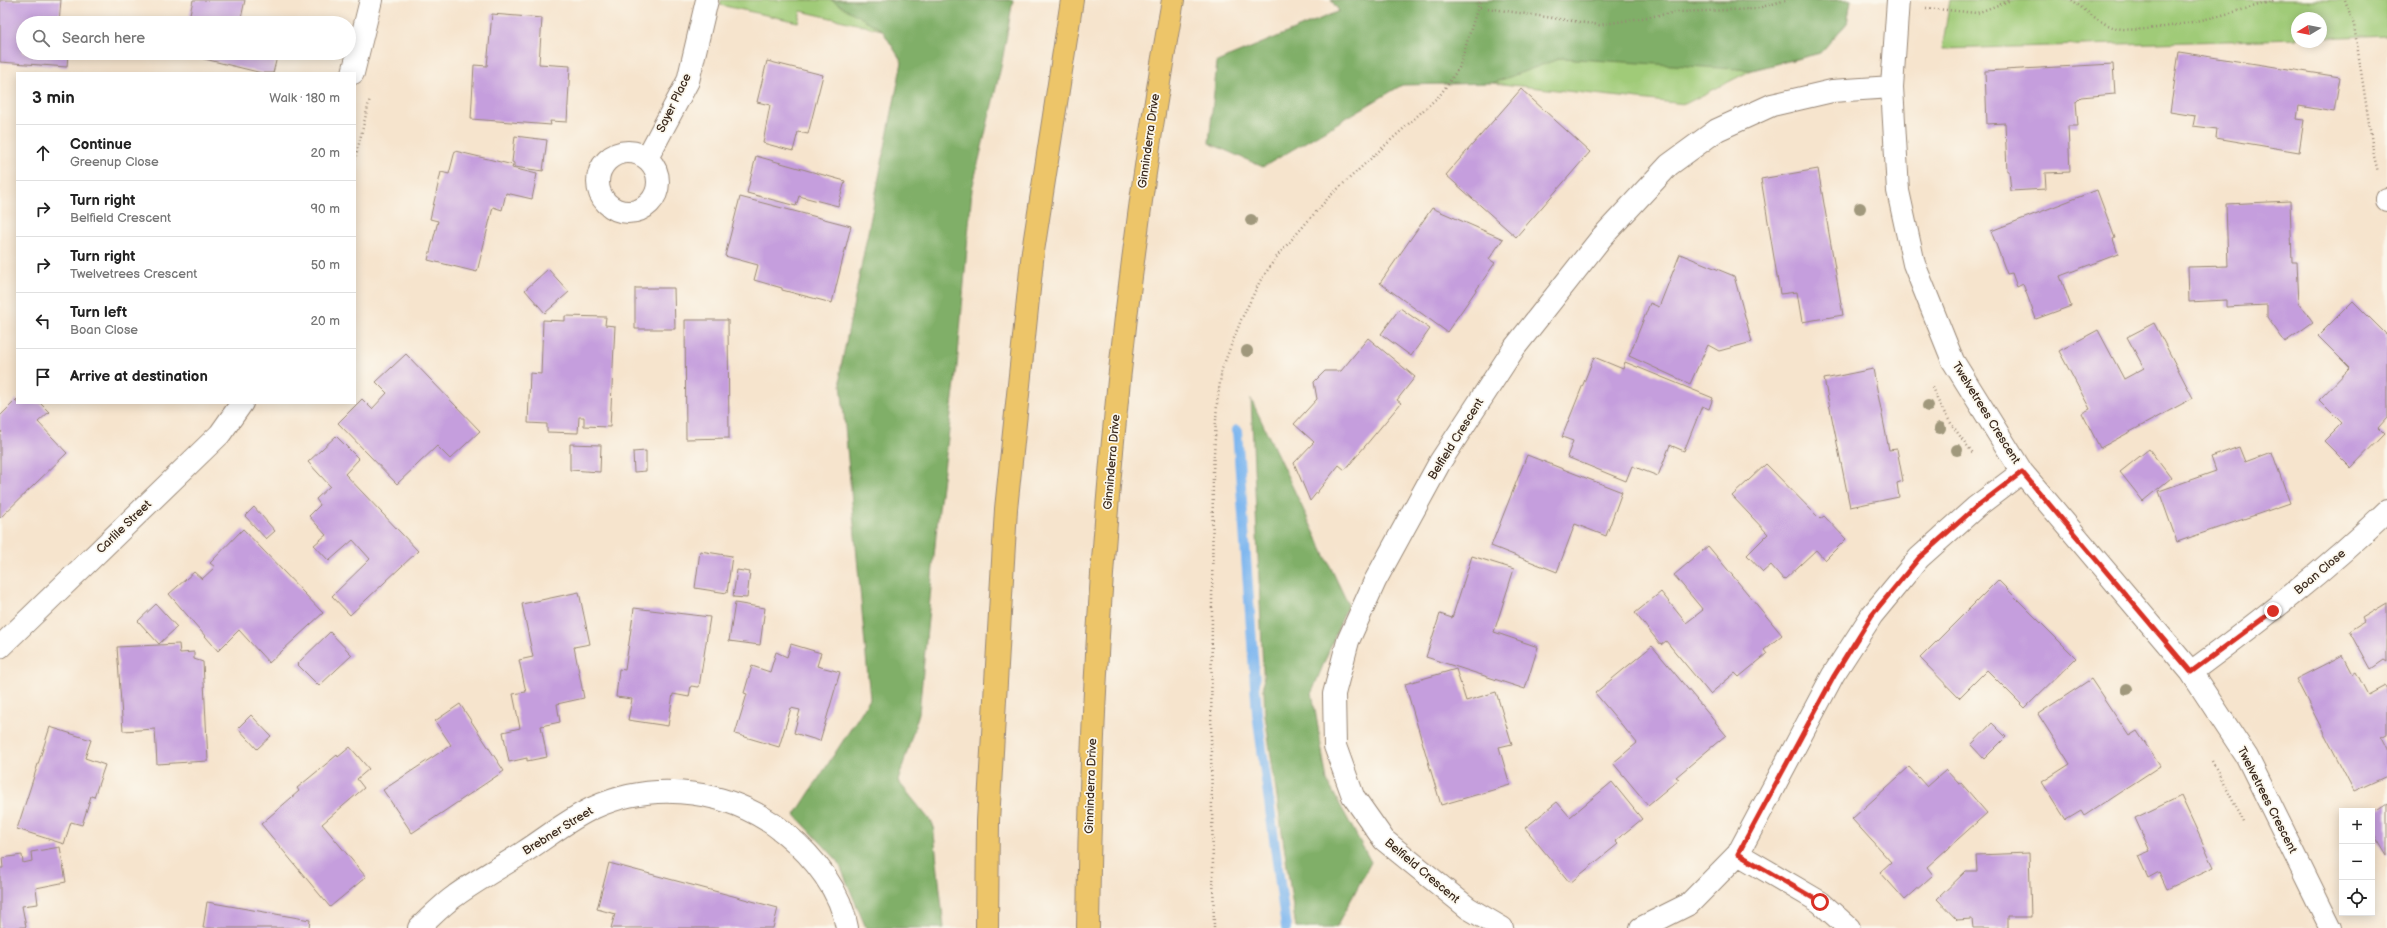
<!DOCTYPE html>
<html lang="en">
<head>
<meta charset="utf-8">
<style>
  body { margin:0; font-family:"Balsamiq Sans",sans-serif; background:#f6f6f6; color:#222 }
  .controls { position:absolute; right:12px; bottom:12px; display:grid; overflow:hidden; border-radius:0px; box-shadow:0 2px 10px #0003 }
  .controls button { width:36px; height:36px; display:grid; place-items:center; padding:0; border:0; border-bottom:1px solid #e0e0e0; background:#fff; color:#222; font:20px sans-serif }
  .compass { position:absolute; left:2291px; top:12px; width:36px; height:36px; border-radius:50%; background:#fff; box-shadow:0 2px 10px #0003; rotate:260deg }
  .stop { position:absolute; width:12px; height:12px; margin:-9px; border:3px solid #d93025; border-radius:50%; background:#fff }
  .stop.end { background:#d93025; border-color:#fff; box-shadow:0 1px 4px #0008 }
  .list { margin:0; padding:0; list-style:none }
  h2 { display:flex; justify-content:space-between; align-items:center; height:52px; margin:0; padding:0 16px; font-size:17px }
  h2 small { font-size:13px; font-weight:400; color:#767676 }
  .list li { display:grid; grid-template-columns:26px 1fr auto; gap:12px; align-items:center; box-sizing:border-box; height:56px; padding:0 16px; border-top:1px solid #e0e0e0 }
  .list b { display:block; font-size:15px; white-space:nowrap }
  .list p { margin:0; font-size:13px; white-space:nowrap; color:#767676 }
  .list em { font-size:13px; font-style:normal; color:#767676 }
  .icon { flex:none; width:22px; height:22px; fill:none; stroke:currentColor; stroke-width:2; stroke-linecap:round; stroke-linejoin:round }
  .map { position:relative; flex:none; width:2387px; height:928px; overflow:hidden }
  .search { position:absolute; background:#fff; box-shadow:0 2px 10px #0003; left:16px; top:16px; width:340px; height:44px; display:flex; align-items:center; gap:10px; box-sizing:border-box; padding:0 14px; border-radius:22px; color:#767676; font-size:15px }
  .panel { position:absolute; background:#fff; box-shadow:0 2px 10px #0003; left:16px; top:72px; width:340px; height:332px; border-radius:0px }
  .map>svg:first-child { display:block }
  .green { fill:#a0cb78; stroke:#6e7a4b }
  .forest { fill:#80af68; stroke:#5e6c43 }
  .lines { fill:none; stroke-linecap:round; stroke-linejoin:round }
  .stream { stroke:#7fb7ef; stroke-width:10 }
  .building { fill:#c59edd }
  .minor-casing { stroke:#988776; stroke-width:24 }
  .major-casing { stroke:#988776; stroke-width:24 }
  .path { stroke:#988776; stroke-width:2.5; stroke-dasharray:1 3; stroke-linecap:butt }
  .minor { stroke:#fff; stroke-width:22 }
  .major { stroke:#edc569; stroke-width:22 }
  .tree { fill:#a0987c }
  .route { stroke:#d93025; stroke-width:5 }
  .labels { text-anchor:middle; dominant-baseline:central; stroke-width:3.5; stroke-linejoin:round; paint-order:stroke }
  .street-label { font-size:12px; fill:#3b2a1e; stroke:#fbf7ec }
</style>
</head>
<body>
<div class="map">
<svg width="2387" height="928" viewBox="0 0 2387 928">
  <rect width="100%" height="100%" fill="#fbf7ec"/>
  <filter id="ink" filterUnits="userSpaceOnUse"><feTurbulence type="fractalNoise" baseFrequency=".025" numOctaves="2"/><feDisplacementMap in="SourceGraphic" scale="8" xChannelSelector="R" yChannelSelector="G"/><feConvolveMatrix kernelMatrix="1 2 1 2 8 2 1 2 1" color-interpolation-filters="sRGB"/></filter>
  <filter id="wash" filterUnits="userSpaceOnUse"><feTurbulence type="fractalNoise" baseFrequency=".012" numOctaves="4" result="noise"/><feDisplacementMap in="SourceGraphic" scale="16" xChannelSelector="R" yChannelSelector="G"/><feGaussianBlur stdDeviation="0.9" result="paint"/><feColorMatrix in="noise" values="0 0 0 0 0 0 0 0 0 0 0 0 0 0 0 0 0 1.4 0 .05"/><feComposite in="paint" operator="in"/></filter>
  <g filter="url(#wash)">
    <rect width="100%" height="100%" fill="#f6e4cd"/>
    <path class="green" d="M 721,0 L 1013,0 L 882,30 L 801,11 L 798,22 L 720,5 Z
      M 1519,0 L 1851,0 L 1847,23 L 1820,53 L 1752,70 L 1685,104 L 1493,83 Z
      M 1950,0 L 2387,0 L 2387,35 L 2321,38 L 2321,18 L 2297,18 L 2297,39 L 1942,49 Z"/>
    <path class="forest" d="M 831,0 L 1013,0 L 1001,67 L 972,189 L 957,367 L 937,525 L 919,713 L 898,781 L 933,824 L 944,928 L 866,928 L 838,861 L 795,815 L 870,699 L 840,372 L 902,62 L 882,30 Z
      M 1331,0 L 1851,0 L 1847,23 L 1820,53 L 1752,70 L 1561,58 L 1493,83 L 1402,85 L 1263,167 L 1209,143 L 1217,62 L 1339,11 Z
      M 1251,399 L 1348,604 L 1312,692 L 1327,781 L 1371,862 L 1337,926 L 1332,928 L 1296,928 L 1265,715 Z"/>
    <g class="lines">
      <path class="stream" d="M 1237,430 L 1257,713 L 1286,928"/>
    </g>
    <g id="blocks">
      <path class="building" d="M 0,0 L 61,0 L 59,23 L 23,23 L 23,53 L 68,53 L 67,67 L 0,62 Z
        M 193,0 L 245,0 L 240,23 L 188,23 Z
        M 492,14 L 542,18 L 539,64 L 570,66 L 567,122 L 550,121 L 551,125 L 471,119 L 474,65 L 487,66 Z
        M 2179,52 L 2340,77 L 2334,112 L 2299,106 L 2297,119 L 2304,120 L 2299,152 L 2216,138 L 2217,129 L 2193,126 L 2195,116 L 2170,112 Z
        M 180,53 L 278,53 L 273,73 L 262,73 Z
        M 767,61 L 823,75 L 808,134 L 798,132 L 793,151 L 763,143 L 770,105 L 757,102 Z
        M 2113,64 L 2115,94 L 2081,97 L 2076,102 L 2078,126 L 2068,126 L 2070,172 L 2045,173 L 2046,189 L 2011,191 L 2009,171 L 2007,171 L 2005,123 L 1987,124 L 1985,71 Z
        M 1521,89 L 1590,152 L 1516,237 L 1446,175 Z
        M 515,136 L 547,140 L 543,171 L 514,167 L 514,163 L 512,162 Z
        M 455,151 L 513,165 L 512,168 L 537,174 L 532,199 L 506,193 L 502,210 L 493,207 L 477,272 L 428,260 L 438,221 L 430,219 L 441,172 L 449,174 Z
        M 756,156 L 845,181 L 838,206 L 799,196 L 796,206 L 747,193 Z
        M 1818,169 L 1843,315 L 1802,322 L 1797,292 L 1780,294 L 1761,179 Z
        M 2097,190 L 2115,238 L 2113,239 L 2118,254 L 2060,276 L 2071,306 L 2036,319 L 2023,284 L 2017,287 L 2012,273 L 2007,274 L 1991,231 Z
        M 740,197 L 851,226 L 832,303 L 782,290 L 782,288 L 754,280 L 758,265 L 725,256 Z
        M 2290,201 L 2292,262 L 2297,262 L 2299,303 L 2313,322 L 2285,342 L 2267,317 L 2267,305 L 2226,307 L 2226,300 L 2189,302 L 2188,267 L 2228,266 L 2226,204 Z
        M 1432,208 L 1503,239 L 1489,259 L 1495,263 L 1447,332 L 1380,283 Z
        M 1680,254 L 1734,276 L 1752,342 L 1719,351 L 1708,345 L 1690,384 L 1629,356 L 1650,303 L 1659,307 Z
        M 548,269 L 569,292 L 545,313 L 525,290 Z
        M 635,288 L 674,288 L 675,329 L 635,329 Z
        M 2353,301 L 2387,335 L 2387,418 L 2378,428 L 2384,434 L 2351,468 L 2324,441 L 2342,423 L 2319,400 L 2350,368 L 2318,336 Z
        M 1400,308 L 1430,329 L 1411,356 L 1381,334 Z
        M 565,316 L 606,317 L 605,325 L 615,326 L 610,427 L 584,426 L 584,417 L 579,417 L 578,433 L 547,432 L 547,424 L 528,423 L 530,373 L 541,374 L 543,320 L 565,321 Z
        M 685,320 L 728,320 L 729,438 L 686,439 Z
        M 2154,323 L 2193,398 L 2100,448 L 2082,413 L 2090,409 L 2059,351 L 2098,330 L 2124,379 L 2144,368 L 2127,337 Z
        M 1368,338 L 1415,377 L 1397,400 L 1401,403 L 1345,470 L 1339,465 L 1310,501 L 1294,463 L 1314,442 L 1294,424 L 1317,399 L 1314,382 L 1325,371 L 1341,371 Z
        M 406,354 L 480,431 L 450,459 L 437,446 L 397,484 L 338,423 L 362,399 L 372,409 L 387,393 L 376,382 Z
        M 1594,357 L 1623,369 L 1625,362 L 1713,398 L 1709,409 L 1702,406 L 1684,451 L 1670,445 L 1658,476 L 1632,466 L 1626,481 L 1567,457 L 1573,441 L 1562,437 Z
        M 1873,369 L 1889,450 L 1897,449 L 1903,481 L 1897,483 L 1899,497 L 1850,507 L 1824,379 Z
        M 17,399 L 17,403 L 40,403 L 49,412 L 38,422 L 67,453 L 0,518 L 0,434 L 2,432 L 0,430 L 0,416 Z
        M 336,436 L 359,459 L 345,474 L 418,551 L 350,615 L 332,596 L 370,559 L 353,540 L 329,561 L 314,545 L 326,535 L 309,516 L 320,505 L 316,499 L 330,486 L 308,462 Z
        M 570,444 L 601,445 L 600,472 L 570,470 Z
        M 2239,447 L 2245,462 L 2272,452 L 2290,503 L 2177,542 L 2159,491 L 2216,471 L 2211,457 Z
        M 2149,449 L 2171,478 L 2143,501 L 2120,472 Z
        M 646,451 L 646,471 L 634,472 L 633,452 Z
        M 1527,455 L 1622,492 L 1606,536 L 1575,524 L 1557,572 L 1491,546 Z
        M 1766,464 L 1820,519 L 1824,516 L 1846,539 L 1825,560 L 1816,550 L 1784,580 L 1771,565 L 1763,572 L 1747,555 L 1768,534 L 1732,496 Z
        M 254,507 L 275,531 L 266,539 L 245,516 Z
        M 243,529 L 323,613 L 269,663 L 239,630 L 218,651 L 169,594 L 194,572 L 202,579 L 215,567 L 210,563 Z
        M 1708,546 L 1782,635 L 1764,650 L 1767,654 L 1739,677 L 1735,673 L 1710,694 L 1666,641 L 1661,645 L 1635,613 L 1661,592 L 1686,623 L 1703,610 L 1674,575 Z
        M 700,551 L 732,556 L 727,593 L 695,588 Z
        M 1472,556 L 1514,569 L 1494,632 L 1538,647 L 1525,689 L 1426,657 L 1440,614 L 1452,618 Z
        M 737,570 L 750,572 L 747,598 L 733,597 Z
        M 1998,580 L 2076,658 L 2025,708 L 1987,670 L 1959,698 L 1920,658 Z
        M 579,592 L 590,644 L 574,647 L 584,698 L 557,704 L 560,722 L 541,726 L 547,757 L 527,761 L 527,758 L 509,762 L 503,732 L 520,728 L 513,694 L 526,692 L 519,660 L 533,657 L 522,604 Z
        M 735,603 L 765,608 L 760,645 L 729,641 Z
        M 2387,603 L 2387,662 L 2384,660 L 2371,669 L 2350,631 L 2364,622 L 2362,618 Z
        M 156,604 L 177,627 L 159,644 L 138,621 Z
        M 634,608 L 710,617 L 699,687 L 691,686 L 689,697 L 673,694 L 668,726 L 628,720 L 632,699 L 616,697 L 619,669 L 625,670 Z
        M 330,632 L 352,655 L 319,686 L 297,664 Z
        M 179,644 L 180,653 L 194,652 L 194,659 L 203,662 L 208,761 L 157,764 L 155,729 L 123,731 L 117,647 Z
        M 791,644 L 821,653 L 817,666 L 840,672 L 820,741 L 794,733 L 800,710 L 791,708 L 779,747 L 735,734 L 747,694 L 744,693 L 752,666 L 770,672 L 776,652 L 787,657 Z
        M 1652,646 L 1726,735 L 1676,777 L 1679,779 L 1648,805 L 1613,763 L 1637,743 L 1595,693 Z
        M 2343,655 L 2353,674 L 2356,672 L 2368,695 L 2385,686 L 2387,689 L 2387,734 L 2381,737 L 2387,749 L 2387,776 L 2354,791 L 2296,679 Z
        M 1456,669 L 1466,701 L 1496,692 L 1512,744 L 1499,747 L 1510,785 L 1441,805 L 1405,684 Z
        M 2091,679 L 2129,736 L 2137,731 L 2160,766 L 2084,816 L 2081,811 L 2066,820 L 2042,782 L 2070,764 L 2038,714 Z
        M 460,704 L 504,771 L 412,833 L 383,790 L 451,745 L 435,721 Z
        M 251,715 L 271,736 L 257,749 L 238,728 Z
        M 1992,723 L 2006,737 L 1984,759 L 1971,745 Z
        M 50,727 L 91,740 L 85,758 L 105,765 L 94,797 L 91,796 L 82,825 L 71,822 L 64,844 L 17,829 Z
        M 350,747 L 369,769 L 357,779 L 364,788 L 322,824 L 366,877 L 330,907 L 261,824 L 299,791 L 297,788 L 337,755 L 338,757 Z
        M 1909,767 L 1927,787 L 1946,770 L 1959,784 L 1961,783 L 1987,813 L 1927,867 L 1933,875 L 1905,900 L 1880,872 L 1891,862 L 1852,819 Z
        M 1612,782 L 1642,819 L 1615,841 L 1618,844 L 1570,883 L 1525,828 L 1557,802 L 1570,817 Z
        M 2181,796 L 2214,867 L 2167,889 L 2159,872 L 2148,878 L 2138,856 L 2150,851 L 2135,818 Z
        M 2387,803 L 2387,856 L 2372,831 L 2372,813 Z
        M 60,847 L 66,882 L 36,888 L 38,904 L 22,906 L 26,927 L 0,928 L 0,868 L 3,868 L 2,858 L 22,855 L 23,863 L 32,861 L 31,852 Z
        M 2029,853 L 2031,917 L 2008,917 L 2008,928 L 1973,928 L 1972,919 L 1957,920 L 1937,899 L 1966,871 L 1977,871 L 1976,855 Z
        M 609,863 L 778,908 L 773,928 L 611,928 L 615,914 L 597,909 Z
        M 207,902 L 310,920 L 309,928 L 203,928 Z"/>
    </g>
  </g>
  <g filter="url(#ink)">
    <use href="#blocks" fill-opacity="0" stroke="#988776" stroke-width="1"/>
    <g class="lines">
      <g class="minor-casing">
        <path id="minor" d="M 1898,0 L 1892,87 L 1898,191 L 1914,264 L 1953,361 L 2022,472 L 2191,672 L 2247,757 L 2331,928
          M 353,73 L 371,0
          M598 182a30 30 0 1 1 60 0a30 30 0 1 1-60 0Z
          M 647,158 L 688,81 L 707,0
          M 2387,199 L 2387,200
          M 0,647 L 220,434 L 242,403
          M 2191,672 C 2260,621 2326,570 2387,511
          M 1738,854 L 1820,902 L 1849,928
          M 419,928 C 431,917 442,905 455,896 C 477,880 501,867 524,852 C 546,838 569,819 593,808 C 656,779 733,790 786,834 C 814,857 841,891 847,928
          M 1502,928 L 1468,908 L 1384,840 L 1353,796 L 1335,746 L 1334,694 L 1348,641 L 1375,581 L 1440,462 L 1515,347 L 1602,237 L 1669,165 L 1717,130 L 1772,105 L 1832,91 L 1892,87
          M 1641,928 L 1689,904 L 1738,854 L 1833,675 L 1872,615 L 1919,558 L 1976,507 L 2022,472"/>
      </g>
      <g class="major-casing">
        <path id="major" d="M 987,928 L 988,821 L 1006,509 L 1033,251 L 1072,0
          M 1088,928 C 1091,617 1118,306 1173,0"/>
      </g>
      <path class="path" d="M 2072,0 C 2084,9 2098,22 2113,27 C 2145,38 2241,11 2275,0
        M 2345,0 L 2354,25 L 2374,156 L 2378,172
        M 1480,7 L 1599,25 L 1678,12 L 1755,9 L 1786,0
        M 1926,8 L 1977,13 L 2011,0
        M 355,160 L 370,98
        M 1932,387 C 1941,411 1957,433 1973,453
        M 2212,761 L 2245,824
        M 1214,928 L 1211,749 L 1213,471 L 1217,403 L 1222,369 L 1241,320 L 1260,281 L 1278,255 L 1330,196 L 1440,95 L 1459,68 L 1480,0"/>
      <use href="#minor" class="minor"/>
      <use href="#major" class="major"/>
    </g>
    <g class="tree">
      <circle cx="1860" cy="208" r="6"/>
      <circle cx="1251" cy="220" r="6"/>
      <circle cx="1247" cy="351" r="6"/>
      <circle cx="1928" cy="406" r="6"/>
      <circle cx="1940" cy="428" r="6"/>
      <circle cx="1957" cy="450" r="6"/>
      <circle cx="2127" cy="689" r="6"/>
    </g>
  </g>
  <g class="lines" filter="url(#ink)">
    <path class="route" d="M 1820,902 L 1738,854 L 1834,676 L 1872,615 L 1919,558 L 1976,507 L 2022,472 L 2191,672 L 2273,611"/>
  </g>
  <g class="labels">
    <g class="street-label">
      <text transform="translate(674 103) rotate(-64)">Sayer Place</text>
      <text transform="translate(1149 141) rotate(-82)">Ginninderra Drive</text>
      <text transform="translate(1986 413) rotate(58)">Twelvetrees Crescent</text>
      <text transform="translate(1456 439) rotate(-58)">Belfield Crescent</text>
      <text transform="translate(1112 462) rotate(-85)">Ginninderra Drive</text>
      <text transform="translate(124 527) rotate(-44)">Carlile Street</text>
      <text transform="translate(2320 572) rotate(-40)">Boan Close</text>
      <text transform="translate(1091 786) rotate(-88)">Ginninderra Drive</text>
      <text transform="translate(2267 800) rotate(63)">Twelvetrees Crescent</text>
      <text transform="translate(558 831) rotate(-32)">Brebner Street</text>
      <text transform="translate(1422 871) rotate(40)">Belfield Crescent</text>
    </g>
  </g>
</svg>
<div class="controls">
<button>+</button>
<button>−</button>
<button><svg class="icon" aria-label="locate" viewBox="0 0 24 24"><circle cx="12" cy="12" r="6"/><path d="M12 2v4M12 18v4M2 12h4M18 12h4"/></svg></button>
</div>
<svg class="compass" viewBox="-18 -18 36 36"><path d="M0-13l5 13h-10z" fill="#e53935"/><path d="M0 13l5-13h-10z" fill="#767676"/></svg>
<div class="stop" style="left:1820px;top:902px"></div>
<div class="stop end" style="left:2273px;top:611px"></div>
<div class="search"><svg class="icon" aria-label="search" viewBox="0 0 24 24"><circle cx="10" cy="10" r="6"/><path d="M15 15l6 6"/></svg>Search here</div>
<section class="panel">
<h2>3 min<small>Walk · 180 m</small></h2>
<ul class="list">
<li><svg class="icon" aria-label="ahead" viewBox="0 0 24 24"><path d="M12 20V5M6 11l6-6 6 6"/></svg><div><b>Continue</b><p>Greenup Close</p></div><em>20 m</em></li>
<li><svg class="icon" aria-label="right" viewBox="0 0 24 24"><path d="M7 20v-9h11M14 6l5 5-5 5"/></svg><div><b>Turn right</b><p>Belfield Crescent</p></div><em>90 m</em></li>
<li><svg class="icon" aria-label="right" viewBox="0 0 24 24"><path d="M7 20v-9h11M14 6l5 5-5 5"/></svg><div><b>Turn right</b><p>Twelvetrees Crescent</p></div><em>50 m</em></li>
<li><svg class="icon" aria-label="left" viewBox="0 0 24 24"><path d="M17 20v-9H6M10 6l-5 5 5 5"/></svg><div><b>Turn left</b><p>Boan Close</p></div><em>20 m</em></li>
<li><svg class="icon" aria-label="arrive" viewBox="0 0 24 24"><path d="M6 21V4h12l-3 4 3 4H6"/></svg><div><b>Arrive at destination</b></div></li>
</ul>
</section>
</div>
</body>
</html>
